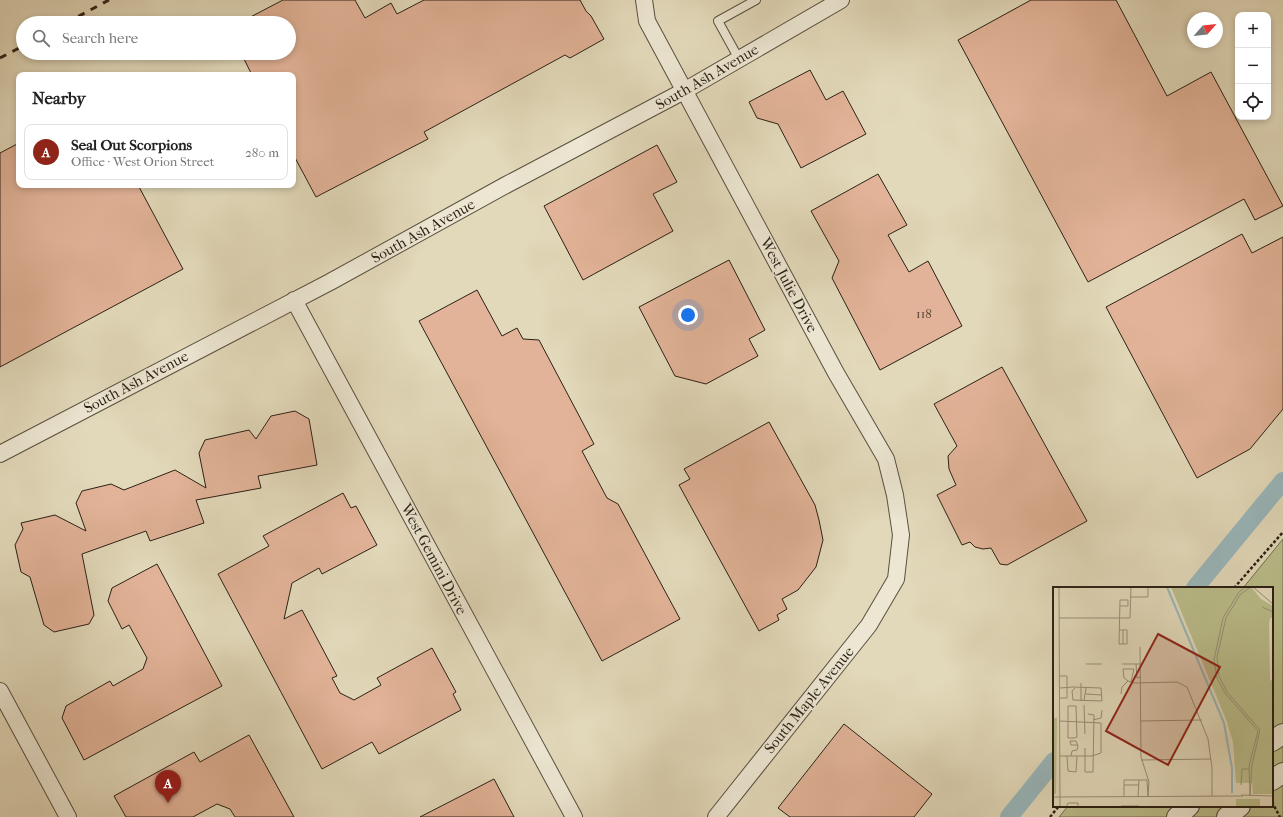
<!DOCTYPE html>
<html lang="en">
<head>
<meta charset="utf-8">
<style>
  body { margin:0; font-family:"IM FELL French Canon",serif; background:#f6f6f6; color:#222 }
  .controls { position:absolute; right:12px; top:12px; display:grid; overflow:hidden; border-radius:8px; box-shadow:0 2px 6px #0003 }
  .controls button { width:36px; height:36px; display:grid; place-items:center; padding:0; border:0; border-bottom:1px solid #e0e0e0; background:#fff; color:#222; font:20px sans-serif }
  .compass { position:absolute; left:1187px; top:12px; width:36px; height:36px; border-radius:50%; background:#fff; box-shadow:0 2px 6px #0003; rotate:62deg }
  .you { position:absolute; left:688px; top:315px; width:14px; height:14px; margin:-10px; border:3px solid #fff; border-radius:50%; background:#1a73e8; box-shadow:0 0 0 6px #1a73e833 }
  .badge { display:grid; place-items:center; width:26px; height:26px; border-radius:50%; background:#8f2418; color:#fff; font-size:13px; font-weight:700 }
  .pin { position:absolute; translate:-50% -33px; filter:drop-shadow(0 1px 2px #0008) }
  .pin::after { content:''; position:absolute; top:21px; width:14px; height:12px; background:inherit; clip-path:polygon(0 0,100% 0,50% 100%) }
  .list { margin:0; padding:0; list-style:none }
  h2 { display:flex; justify-content:space-between; align-items:center; height:52px; margin:0; padding:0 16px; font-size:17px }
  h2 small { font-size:13px; font-weight:400; color:#767676 }
  .list li { display:grid; grid-template-columns:26px 1fr auto; gap:12px; align-items:center; box-sizing:border-box; height:56px; margin:0 8px 8px; padding:0 8px; border:1px solid #e0e0e0; border-radius:8px }
  .list b { display:block; font-size:15px; white-space:nowrap }
  .list p { margin:0; font-size:13px; white-space:nowrap; color:#767676 }
  .list em { font-size:13px; font-style:normal; color:#767676 }
  .icon { flex:none; width:22px; height:22px; fill:none; stroke:currentColor; stroke-width:2; stroke-linecap:round; stroke-linejoin:round }
  .map { position:relative; flex:none; width:1283px; height:817px; overflow:hidden }
  .search { position:absolute; background:#fff; box-shadow:0 2px 6px #0003; left:16px; top:16px; width:280px; height:44px; display:flex; align-items:center; gap:10px; box-sizing:border-box; padding:0 14px; border-radius:22px; color:#767676; font-size:15px }
  .panel { position:absolute; background:#fff; box-shadow:0 2px 6px #0003; left:16px; top:72px; width:280px; height:116px; border-radius:8px }
  .map>svg:first-child { display:block }
  .green { fill:#babd8b; stroke:#726f50 }
  .lines { fill:none; stroke-linecap:round; stroke-linejoin:round }
  .canal { stroke:#99b7bb; stroke-width:18 }
  .building { fill:#e2b398; stroke:#2b2116 }
  .service-casing { stroke:#594f3f; stroke-width:10 }
  .minor-casing { stroke:#594f3f; stroke-width:18 }
  .tertiary-casing { stroke:#594f3f; stroke-width:22 }
  .path { stroke:#2b2116; stroke-width:2.5; stroke-dasharray:3 2; stroke-linecap:butt }
  .service { stroke:#ece6d2; stroke-width:8 }
  .minor { stroke:#ece6d2; stroke-width:16 }
  .tertiary { stroke:#ece6d2; stroke-width:20 }
  .rail { stroke:#2b2116; stroke-width:3; stroke-dasharray:7 7; stroke-linecap:butt }
  .labels { text-anchor:middle; dominant-baseline:central; stroke-width:3; stroke-linejoin:round; paint-order:stroke }
  .number-label { font-size:13px; fill:#594636 }
  .street-label { font-size:15px; fill:#2b2116; stroke:#ece6d2 }
  .inset-river { fill:none; stroke:#99b7bb; stroke-width:2 }
  .inset-road { fill:none; stroke:#998f78; stroke-width:1 }
  .view { fill:#8f2418; fill-opacity:0.15; stroke:#8f2418; stroke-width:2 }
  .inset-edge { fill:none; stroke:#2b2116; stroke-width:2 }
</style>
</head>
<body>
<div class="map">
<svg width="1283" height="817" viewBox="0 0 1283 817">
  <rect width="100%" height="100%" fill="#e2d9ba"/>
  <filter id="stains"><feTurbulence type="fractalNoise" baseFrequency=".005" numOctaves="4"/><feColorMatrix values="0 0 0 0 .2 0 0 0 0 .09 0 0 0 0 .02 0 0 0 .5 -.17"/></filter>
  <radialGradient id="worn" r=".72"><stop offset=".6" stop-color="#630" stop-opacity="0"/><stop offset="1" stop-color="#630" stop-opacity=".3"/></radialGradient>
  <path class="green" d="M 1283,539 L 1283,817 L 1059,817 L 1068,806 L 1272,806 L 1272,588 L 1243,588 Z"/>
  <g class="lines">
    <path class="canal" d="M 1195,588 L 1283,481
      M 1009,817 L 1054,761"/>
  </g>
  <path class="building" d="M 283,0 L 355,0 L 365,18 L 391,3 L 397,14 L 424,0 L 580,0 L 586,11 L 591,16 L 604,39 L 570,58 L 565,55 L 424,132 L 428,139 L 316,197 L 293,154 L 293,75 L 252,75 L 241,53 L 289,53 L 289,23 L 239,23 Z
    M 1031,0 L 1116,0 L 1167,96 L 1211,72 L 1283,206 L 1255,220 L 1244,199 L 1088,282 L 958,40 Z
    M 810,70 L 826,100 L 843,91 L 866,134 L 801,168 L 778,124 L 757,118 L 749,102 Z
    M 19,143 L 19,185 L 138,185 L 183,269 L 0,367 L 0,153 Z
    M 657,145 L 677,182 L 653,194 L 673,231 L 583,280 L 544,206 Z
    M 878,174 L 907,225 L 888,235 L 909,272 L 928,261 L 962,326 L 880,370 L 832,278 L 839,261 L 811,211 Z
    M 1242,234 L 1252,253 L 1283,237 L 1283,409 L 1250,449 L 1197,478 L 1106,307 Z
    M 729,260 L 765,330 L 749,339 L 758,356 L 706,384 L 675,376 L 639,307 Z
    M 477,290 L 502,336 L 517,328 L 523,339 L 539,340 L 594,444 L 582,451 L 607,498 L 618,504 L 680,619 L 602,661 L 419,321 Z
    M 1002,367 L 1087,521 L 1007,565 L 1000,564 L 991,548 L 983,549 L 975,547 L 970,542 L 962,545 L 937,495 L 956,485 L 949,469 L 948,456 L 957,446 L 934,404 Z
    M 295,411 L 309,419 L 317,465 L 258,476 L 261,488 L 196,500 L 204,523 L 150,541 L 146,531 L 82,554 L 94,615 L 89,624 L 54,632 L 44,625 L 30,577 L 21,572 L 15,545 L 23,529 L 21,523 L 55,515 L 86,531 L 76,503 L 82,491 L 111,484 L 124,490 L 175,470 L 206,488 L 199,453 L 205,440 L 249,430 L 256,439 L 271,416 Z
    M 769,422 L 815,505 L 819,520 L 823,540 L 816,567 L 798,590 L 782,599 L 787,609 L 777,615 L 779,620 L 759,631 L 679,485 L 690,479 L 684,469 Z
    M 343,493 L 351,508 L 356,506 L 377,545 L 322,574 L 319,568 L 292,583 L 284,619 L 302,610 L 337,676 L 332,678 L 340,693 L 354,700 L 381,685 L 377,678 L 432,648 L 456,692 L 453,694 L 461,710 L 379,754 L 372,742 L 322,769 L 218,574 L 269,546 L 263,536 Z
    M 157,564 L 222,686 L 84,760 L 62,718 L 66,706 L 110,681 L 113,686 L 143,669 L 147,658 L 129,625 L 122,629 L 108,601 L 112,588 Z
    M 844,724 L 932,794 L 914,817 L 790,817 L 778,808 Z
    M 249,735 L 294,817 L 235,817 L 230,809 L 217,804 L 193,817 L 126,817 L 114,796 L 194,752 L 200,762 Z
    M 494,779 L 514,817 L 420,817 Z"/>
  <g class="lines">
    <g class="service-casing">
      <path id="service" d="M 739,59 L 718,21 L 756,0"/>
    </g>
    <g class="minor-casing">
      <path id="minor" d="M 644,0 L 647,21 L 836,373 L 886,459 L 895,495 L 901,535 L 896,579 L 869,625 L 716,817
        M 294,300 L 574,817
        M 0,454 L 330,282 L 506,185 L 684,91 L 841,0
        M 0,691 L 68,817"/>
    </g>
    <g class="tertiary-casing">
      <path id="tertiary" d="M 1272,741 L 1283,734
        M 1272,780 L 1283,773
        M 1177,817 L 1189,806
        M 1227,817 L 1240,806"/>
    </g>
    <path class="path" d="M 1234,588 L 1283,532
      M 1272,802 L 1280,817
      M 1050,817 L 1059,806"/>
    <use href="#service" class="service"/>
    <use href="#minor" class="minor"/>
    <use href="#tertiary" class="tertiary"/>
    <path class="rail" d="M 66,23 L 109,0
      M 0,58 L 23,46"/>
  </g>
  <g class="labels">
    <g class="number-label">
      <text x="924" y="313">118</text>
    </g>
    <g class="street-label">
      <text transform="translate(707 77) rotate(-30)">South Ash Avenue</text>
      <text transform="translate(423 231) rotate(-29)">South Ash Avenue</text>
      <text transform="translate(789 285) rotate(62)">West Julie Drive</text>
      <text transform="translate(136 382) rotate(-28)">South Ash Avenue</text>
      <text transform="translate(434 559) rotate(62)">West Gemini Drive</text>
      <text transform="translate(809 700) rotate(-51)">South Maple Avenue</text>
    </g>
  </g>
  <g transform="translate(1053 587)">
    <rect width="220" height="220" fill="#e2d9ba"/>
    <path d="M 118,0 L 198,0 L 208,12 L 220,19 L 220,31 L 217,31 L 216,37 L 217,93 L 220,94 L 220,207 L 200,207 L 199,196 L 183,196 L 180,155 L 174,135 ZM 0,131 L 4,131 L 3,207 L 0,207 ZM 183,212 L 207,212 L 207,220 L 183,220 Z" fill="#babd8b"/>
    <path class="inset-river" d="M 114,0 L 171,136 L 179,181 L 179,206"/>
    <path class="inset-road" d="M 6,0 L 7,220M 192,0 L 186,5 L 170,31 L 161,73 L 164,91 L 172,106 L 205,144 L 196,179 L 197,208M 200,0 L 220,17M 78,10 L 95,10 L 95,0M 209,20 L 220,25M 6,31 L 77,31 L 78,0M 66,43 L 70,43 L 70,57 L 66,57 L 67,13 L 75,13 L 75,19 L 67,19M 70,43 L 74,43 L 74,57 L 70,57M 87,60 L 88,170 L 96,195 L 95,209M 33,77 L 49,77M 69,77 L 87,77M 83,77 L 84,91 L 88,90M 7,89 L 14,89 L 14,111 L 7,111M 78,95 L 81,82 L 70,82 L 71,91 L 75,94 L 81,96 L 124,95 L 134,100 L 155,152 L 159,181 L 159,209M 7,101 L 20,100 L 48,101 L 49,114 L 20,113 L 19,104 L 22,101M 33,107 L 49,108M 68,107 L 69,100 L 75,94M 28,114 L 28,96M 31,114 L 33,101M 31,118 L 32,147M 15,119 L 23,119 L 24,150 L 21,151 L 15,151 ZM 40,133 L 48,131 L 49,123M 7,134 L 48,136 L 48,166 L 39,169 L 7,169M 88,134 L 149,133M 32,161 L 32,185 L 40,185 L 41,128 L 35,127M 14,169 L 15,184 L 23,185 L 24,169M 18,169 L 19,164 L 24,163 L 25,159 L 23,154 L 17,154 L 18,158 L 24,158M 88,173 L 158,172M 94,193 L 95,210M 71,198 L 86,198M 188,198 L 189,182 L 196,182M 188,208 L 220,209M 71,209 L 71,193 L 94,193M 197,209 L 199,178 L 207,143 L 174,105 L 166,89 L 164,70 L 173,31 L 187,8 L 197,0M 0,210 L 190,209M 85,210 L 86,193M 68,219 L 86,219M 13,220 L 15,216 L 25,216 L 25,220"/>
    <path class="view" d="M 105,47 L 167,80 L 115,178 L 53,144 Z"/>
    <rect width="220" height="220" class="inset-edge"/>
  </g>
  <rect width="100%" height="100%" filter="url(#stains)"/>
  <rect width="100%" height="100%" fill="url(#worn)"/>
</svg>
<div class="controls">
<button>+</button>
<button>−</button>
<button><svg class="icon" aria-label="locate" viewBox="0 0 24 24"><circle cx="12" cy="12" r="6"/><path d="M12 2v4M12 18v4M2 12h4M18 12h4"/></svg></button>
</div>
<svg class="compass" viewBox="-18 -18 36 36"><path d="M0-13l5 13h-10z" fill="#e53935"/><path d="M0 13l5-13h-10z" fill="#767676"/></svg>
<div class="you"></div>
<div class="pin badge" style="left:168px;top:803px">A</div>
<div class="search"><svg class="icon" aria-label="search" viewBox="0 0 24 24"><circle cx="10" cy="10" r="6"/><path d="M15 15l6 6"/></svg>Search here</div>
<section class="panel">
<h2>Nearby<small></small></h2>
<ul class="list">
<li><span class="badge">A</span><div><b>Seal Out Scorpions</b><p>Office · West Orion Street</p></div><em>280 m</em></li>
</ul>
</section>
</div>
</body>
</html>
